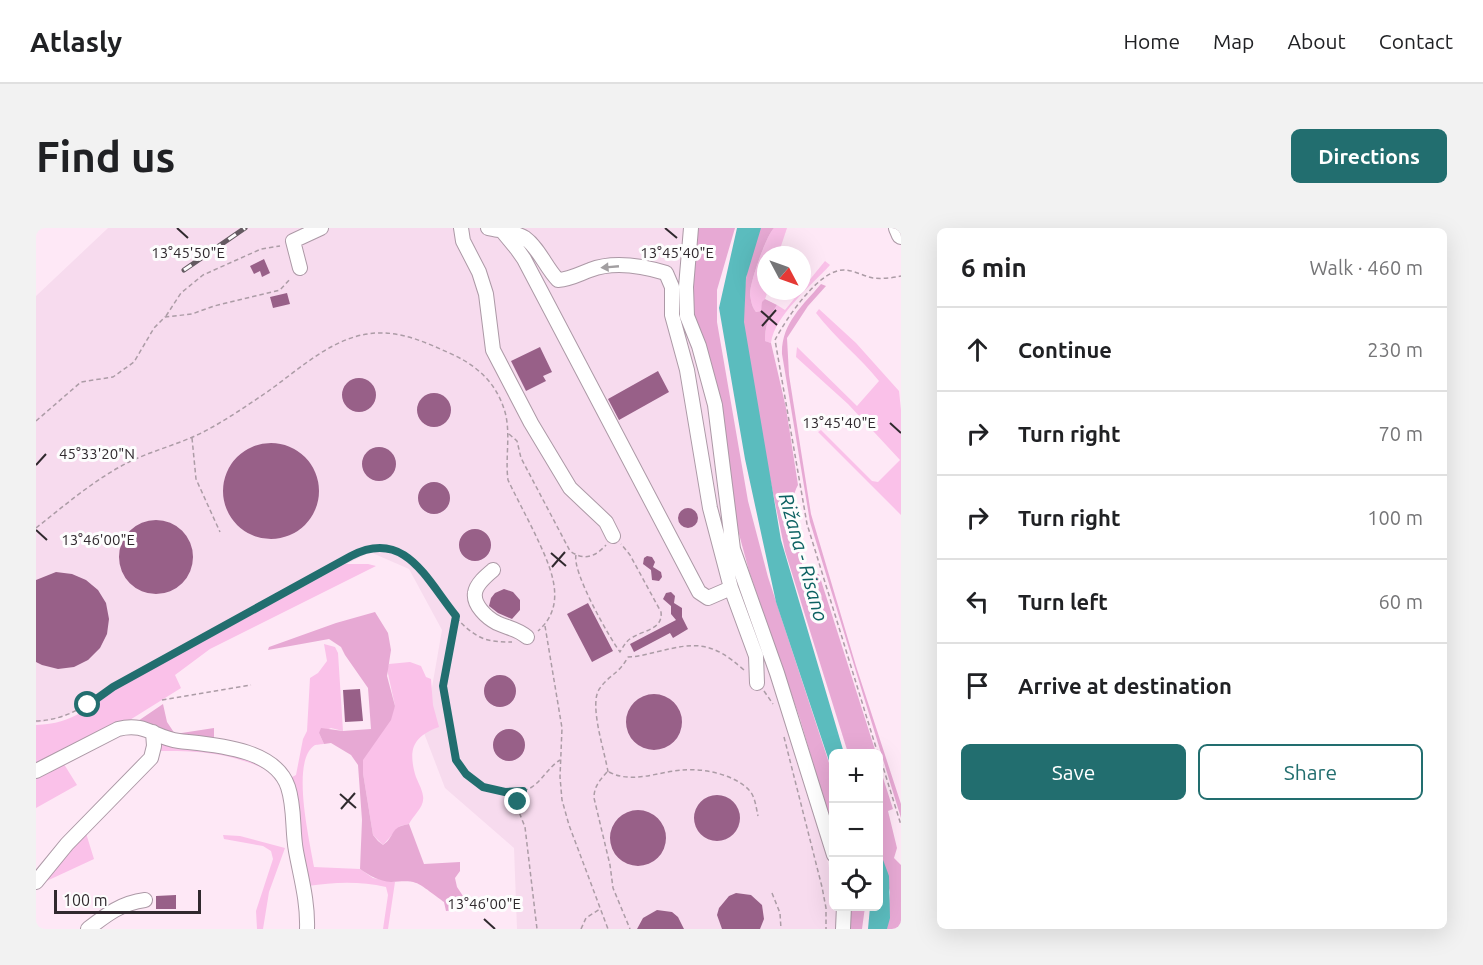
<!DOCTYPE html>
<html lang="en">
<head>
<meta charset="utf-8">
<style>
  body { margin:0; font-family:Ubuntu,sans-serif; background:#f2f2f2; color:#202124 }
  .controls { position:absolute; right:18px; bottom:18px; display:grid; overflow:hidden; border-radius:9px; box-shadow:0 6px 24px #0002 }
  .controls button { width:54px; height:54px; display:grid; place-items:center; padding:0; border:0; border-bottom:2px solid #e0e0e0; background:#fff; color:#202124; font:30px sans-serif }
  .compass { position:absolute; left:721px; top:18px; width:54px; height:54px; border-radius:50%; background:#fff; box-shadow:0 6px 24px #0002; rotate:131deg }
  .scale { position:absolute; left:18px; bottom:15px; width:147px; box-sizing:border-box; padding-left:6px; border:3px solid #30292e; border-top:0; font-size:16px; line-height:21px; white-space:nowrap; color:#30292e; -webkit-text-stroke:4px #fdfdfd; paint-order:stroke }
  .stop { position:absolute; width:18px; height:18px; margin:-14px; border:4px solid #226e6f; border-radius:50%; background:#fff }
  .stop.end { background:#226e6f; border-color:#fff; box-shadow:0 2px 6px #0008 }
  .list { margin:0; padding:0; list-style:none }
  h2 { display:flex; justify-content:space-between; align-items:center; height:78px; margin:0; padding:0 24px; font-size:26px }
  h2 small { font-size:20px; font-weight:400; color:#757577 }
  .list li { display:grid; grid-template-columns:39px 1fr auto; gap:18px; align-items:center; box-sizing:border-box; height:84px; padding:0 24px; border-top:2px solid #e0e0e0 }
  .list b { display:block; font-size:22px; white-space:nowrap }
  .list em { font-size:20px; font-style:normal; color:#757577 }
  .actions { display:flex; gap:12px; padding:18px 24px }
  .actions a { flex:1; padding:14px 0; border:2px solid #226e6f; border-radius:9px; text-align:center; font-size:21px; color:#226e6f }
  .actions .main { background:#226e6f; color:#fff }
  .icon { flex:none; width:33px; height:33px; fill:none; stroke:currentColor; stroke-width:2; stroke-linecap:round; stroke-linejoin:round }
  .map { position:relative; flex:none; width:865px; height:701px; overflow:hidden; border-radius:9px }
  header { display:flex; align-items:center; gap:36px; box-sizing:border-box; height:84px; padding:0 30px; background:#fff; border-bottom:2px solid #e0e0e0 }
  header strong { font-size:28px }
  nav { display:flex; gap:33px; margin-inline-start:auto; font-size:21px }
  .intro { display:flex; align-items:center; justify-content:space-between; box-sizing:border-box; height:144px; padding:0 36px }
  h1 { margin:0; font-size:42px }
  .button { padding:15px 27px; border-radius:9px; background:#226e6f; color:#fff; font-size:21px; font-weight:700 }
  main { display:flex; gap:36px; padding:0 36px }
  aside { flex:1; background:#fff; border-radius:9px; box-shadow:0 6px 24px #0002 }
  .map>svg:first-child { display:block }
  .built { fill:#f7dbee }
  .green { fill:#fac1e9 }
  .forest { fill:#e7a9d4 }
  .water { fill:#5bbcbe }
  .building { fill:#986088 }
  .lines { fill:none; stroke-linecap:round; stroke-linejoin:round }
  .minor-casing { stroke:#ac99a6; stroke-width:16 }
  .major-casing { stroke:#ac99a6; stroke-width:20 }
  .path { stroke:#ac9ca6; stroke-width:1.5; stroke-dasharray:4.5 3; stroke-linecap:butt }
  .minor { stroke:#fff; stroke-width:14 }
  .major { stroke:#fff; stroke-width:18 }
  .rail-casing { stroke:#645a61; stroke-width:5 }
  .rail { stroke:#fdfdfd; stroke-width:3; stroke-dasharray:9; stroke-linecap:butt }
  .oneway { fill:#a29fa1 }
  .route { stroke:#226e6f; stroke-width:8 }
  .ticks { fill:none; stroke:#30292e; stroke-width:2 }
  .labels { text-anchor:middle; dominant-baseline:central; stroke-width:6; stroke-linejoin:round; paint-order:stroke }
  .water-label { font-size:20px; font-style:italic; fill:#0c6162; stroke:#fdfdfd }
  .ticks-label { font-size:15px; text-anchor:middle; fill:#30292e; stroke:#fdfdfd; stroke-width:6; stroke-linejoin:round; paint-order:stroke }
</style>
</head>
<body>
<header>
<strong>Atlasly</strong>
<nav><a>Home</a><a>Map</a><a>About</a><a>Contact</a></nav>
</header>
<div class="intro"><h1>Find us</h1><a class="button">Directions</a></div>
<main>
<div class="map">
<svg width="865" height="701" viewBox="0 0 865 701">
  <rect width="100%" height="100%" fill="#fee8f6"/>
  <path class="built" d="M 72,0 L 650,0 L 676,177 L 691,323 L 779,576 L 797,658 L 798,678 L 802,679 L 803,701 L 481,701 L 478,620 L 409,560 L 388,505 L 406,402 L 373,341 L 334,324 L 189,399 L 46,481 L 17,492 L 0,495 L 0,68 Z"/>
  <path class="green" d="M 738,0 L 751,0 L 742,27 L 730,27 C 730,39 731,55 731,65 C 730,71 726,75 725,83 L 720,84 C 716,79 715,73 714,66 C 714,54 730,8 738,0 Z
    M 789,33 L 794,37 C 776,57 738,88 735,115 L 729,113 C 729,98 732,90 741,77 L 749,82 Z
    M 783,81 L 820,115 L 863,163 L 865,182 L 865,287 L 782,204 L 785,202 L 836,253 L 842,254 L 864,232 L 812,176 L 760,129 L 761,119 L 821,178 L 843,153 C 824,129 799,110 780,85 Z
    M 309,336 L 332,336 L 340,338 L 174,421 L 139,447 L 145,460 L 89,495 L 0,540 L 0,497 C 39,496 52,478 83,459 Z
    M 288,416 L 299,419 L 302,425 L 307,503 L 295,500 L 283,505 L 288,516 C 286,516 280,517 279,517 C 254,532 274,614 278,639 L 324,641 L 337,650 L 359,654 L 352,701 L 347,701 L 352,667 L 350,659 C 324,653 298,654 272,658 L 252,551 L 260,547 L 267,511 L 271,503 L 274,450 L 282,445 L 291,433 Z
    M 374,434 L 385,438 L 390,449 L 395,451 L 397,477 L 403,499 C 378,508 372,520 379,546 C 381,553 386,560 387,568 C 389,579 377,587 373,596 L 364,598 L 347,617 L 337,607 L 327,545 L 327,531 L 359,478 L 351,441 L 353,436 Z
    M 120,511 L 215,529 L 230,541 C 188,524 165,523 121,523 Z
    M 26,533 L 41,557 L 0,580 L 0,547 Z
    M 49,602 L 58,631 L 2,657 Z
    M 187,607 L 204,608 L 249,620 L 233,664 L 227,701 L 221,701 L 220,683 L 237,631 L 235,623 L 227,618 L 188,611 Z"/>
  <path class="forest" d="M 659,0 L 699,0 L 681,62 L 681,94 L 712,273 L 732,349 L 797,547 L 797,603 L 764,491 L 713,343 L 703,306 L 654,88 Z
    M 722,0 L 738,0 C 730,8 714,54 714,66 C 715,73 716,79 720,84 L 725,83 L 726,74 L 729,71 L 741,77 C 732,90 729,98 729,113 L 735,115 L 750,180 L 762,257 C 754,270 760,281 762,294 C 764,312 760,329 771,345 L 783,346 L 840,525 L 812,525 L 749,323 L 713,149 L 706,78 L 714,24 Z
    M 785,56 L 790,58 L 772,78 L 751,110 L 753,147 L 775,286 L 820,438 L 865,576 L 865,590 L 774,294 L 746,126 C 745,96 767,77 785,56 Z
    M 339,384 L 352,405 L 355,422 L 351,448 L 359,478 L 355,492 L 327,532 L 327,545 L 337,607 L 342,613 L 347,617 C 360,608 353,599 373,596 L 388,636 L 424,634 L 424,643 L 419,650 L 421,659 L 431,674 L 426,681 L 410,683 L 408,674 C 402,670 385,656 380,655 C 371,652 364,654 355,654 C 343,653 334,648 324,641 L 326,592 L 322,537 L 315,527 L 295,515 L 288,516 L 283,505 L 285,500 L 307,503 L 335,501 L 332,460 L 309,427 L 305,419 L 293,411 L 232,422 L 233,419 L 300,395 Z
    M 127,476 L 131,494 L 139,506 L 178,500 L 178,513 L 148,511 L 103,495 L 102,493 Z
    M 842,534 L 857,581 L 852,583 L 861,620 L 858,630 L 865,637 L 865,701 L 851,701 L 854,664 L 842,620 Z
    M 815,679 L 829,679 L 826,701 L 812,701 Z"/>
  <path class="water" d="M 701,0 L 725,0 L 710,50 L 708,94 L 745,312 L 808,525 L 798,526 L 797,545 L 740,374 L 709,231 L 683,80 Z
    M 843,621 L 853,648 L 854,690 L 851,701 L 832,701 L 834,679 L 842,678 Z"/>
  <path class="building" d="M 228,31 L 234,45 L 226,49 L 224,43 L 218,46 L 214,38 Z
    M 251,65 L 254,76 L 237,80 L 234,69 Z
    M 504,119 L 516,144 L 507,148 L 510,153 L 490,163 L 475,133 Z
    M 622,143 L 633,164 L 583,192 L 572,171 Z
    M306 167a17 17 0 1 1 34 0a17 17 0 1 1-34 0Z
    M381 182a17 17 0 1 1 34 0a17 17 0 1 1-34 0Z
    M187 263a48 48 0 1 1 96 0a48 48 0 1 1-96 0Z
    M326 236a17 17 0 1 1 34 0a17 17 0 1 1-34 0Z
    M382 270a16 16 0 1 1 32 0a16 16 0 1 1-32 0Z
    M642 290a10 10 0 1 1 20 0a10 10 0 1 1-20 0Z
    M83 329a37 37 0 1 1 74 0a37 37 0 1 1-74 0Z
    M423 317a16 16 0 1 1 32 0a16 16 0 1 1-32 0Z
    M 611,328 L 616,329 L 619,334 L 617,339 L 625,344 L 626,349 L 623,353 L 616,352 L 615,342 L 607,336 L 608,330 Z
    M 20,344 L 36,346 L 50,352 L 62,362 L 70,375 L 73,391 L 71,406 L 64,420 L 52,432 L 38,439 L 22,441 L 6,437 L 0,434 L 0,352 Z
    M 468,361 L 477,364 L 484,372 L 484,382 L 476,391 L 462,385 L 453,378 L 455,370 L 459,365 Z
    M 635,364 L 639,368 L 638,375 L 646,380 L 646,389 L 652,401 L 637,410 L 634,405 L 598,424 L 594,416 L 640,392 L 635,386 L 635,378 L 627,371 L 630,365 Z
    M 552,375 L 577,423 L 556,434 L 531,386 Z
    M448 463a16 16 0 1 1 32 0a16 16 0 1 1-32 0Z
    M 324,461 L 327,493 L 309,494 L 307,462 Z
    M590 494a28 28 0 1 1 56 0a28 28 0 1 1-56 0Z
    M457 517a16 16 0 1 1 32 0a16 16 0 1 1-32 0Z
    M658 590a23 23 0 1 1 46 0a23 23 0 1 1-46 0Z
    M574 610a28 28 0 1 1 56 0a28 28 0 1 1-56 0Z
    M 700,665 L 715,667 L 726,677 L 728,691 L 724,701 L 686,701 L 681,687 L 683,680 L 693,668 Z
    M 140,667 L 140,681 L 120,681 L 120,668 Z
    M 621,682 L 636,684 L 642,689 L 648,701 L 601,701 L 607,690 Z"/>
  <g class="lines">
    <g class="minor-casing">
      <path id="minor" d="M 425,0 L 427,13 L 443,44 L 450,66 L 457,122 L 495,195 L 534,260 L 570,294 L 577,308
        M 452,0 C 464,3 478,3 489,10 C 503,20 510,40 522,52 C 535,51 543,46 554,42 C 577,33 607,38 630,45 L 636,59 L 636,87 L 651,142 L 674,280 L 695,360 L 720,428 L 721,455
        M 655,0 L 650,59 L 651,88 L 663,118 L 679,177 L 697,321 L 741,445 L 798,627
        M 467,4 L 481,21 L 488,31 L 663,364 L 672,370 L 695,360
        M 264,40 L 257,13 L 285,0
        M 457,342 C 451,347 440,356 439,365 C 437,377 451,390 461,395 C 472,400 482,401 491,409
        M 0,543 L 82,501 C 110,494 118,510 143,513 C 178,517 239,520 252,559 C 259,580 256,602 260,623 C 265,650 272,674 271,701
        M 0,654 L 31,616 L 115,530 L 118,518 L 117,504
        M 52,701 C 70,687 85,675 109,672
        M 807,701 L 808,678"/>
    </g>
    <g class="major-casing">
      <path id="major" d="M 862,0 L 865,7"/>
    </g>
    <path class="path" d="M 130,88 L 145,65 L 167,47 L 225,21 L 244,18
      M 0,193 L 45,154 L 77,149 L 98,134 L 118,100 L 129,89 L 156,86 L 178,78 L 244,62 L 255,50
      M 473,206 L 481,213 L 485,230 L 534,323 C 548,333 559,329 570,317
      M 156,210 L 160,251 L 184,304
      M 0,300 C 29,277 57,253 89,236 C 116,222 146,216 173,201 C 193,190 212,177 231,164 C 264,141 299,106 342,105 C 366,104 389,114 411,124 C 439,136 460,153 469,184 C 475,206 469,230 472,252 C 481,271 491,289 500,308 C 514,338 533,376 502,403
      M 540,327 C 536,344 573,409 584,424 C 588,417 591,412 597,409 C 609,402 627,401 625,384 L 594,327 L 585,316
      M 419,389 C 415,411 408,435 407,458 C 407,470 410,483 412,494 C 414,506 415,520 420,531 C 431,556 463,571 490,562 C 504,557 511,540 524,532
      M 509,398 L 526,500 L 524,549 L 526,572 L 533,597 L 572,701
      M 728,463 L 737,476
      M 126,472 L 215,457
      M 0,493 C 32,492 52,476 77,459 L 329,321 C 393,310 397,385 444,409 C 454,414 465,414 476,414
      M 748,509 L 786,659 L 790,680 L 790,701
      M 842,526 L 771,296 L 739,112 C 750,91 784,39 810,42 C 819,43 828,48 837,50 C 846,51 856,50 865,48
      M 843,526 L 865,597
      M 571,544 C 564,552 558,558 558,570 L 574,637 L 577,660 L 594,701
      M 572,544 C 569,524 552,475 564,460 C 573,447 583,446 592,429 C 602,429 611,426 620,424 C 661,414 675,413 708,442
      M 573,544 C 596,556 621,544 646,542 C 666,540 698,546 713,562 C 719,568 720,579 722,588
      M 486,564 L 481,579 L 489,599 L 501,701
      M 736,665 L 744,685 L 745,701
      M 545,701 L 550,690 L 564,681"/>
    <use href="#minor" class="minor"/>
    <use href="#major" class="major"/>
    <g class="rail-casing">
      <path id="rail" d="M 148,42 L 209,0"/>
    </g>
    <use href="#rail" class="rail"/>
  </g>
  <defs><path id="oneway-solid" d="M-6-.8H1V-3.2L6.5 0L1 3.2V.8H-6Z" transform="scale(1.5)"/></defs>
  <use class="oneway" href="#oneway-solid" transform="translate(574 39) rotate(175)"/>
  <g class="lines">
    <path class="route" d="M 52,477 L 77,459 L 315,328 C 369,300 390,351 420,388 L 407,458 L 420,532 L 430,546 L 447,559 L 469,564 L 487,563 L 482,574"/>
  </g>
  <path class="ticks" d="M 141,0 L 152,10M 629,0 L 641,10M 725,83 L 741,97M 726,98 L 740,82M 854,195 L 865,205M 0,237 L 10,226M 0,302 L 11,312M 515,325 L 530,338M 516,339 L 529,324M 304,566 L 320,580M 305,581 L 319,565M 448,691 L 459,701"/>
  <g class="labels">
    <g class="water-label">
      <text transform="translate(768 329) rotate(74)">Rižana - Risano</text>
    </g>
  </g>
  <g class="ticks-label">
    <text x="152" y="30">13°45'50"E</text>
    <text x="641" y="30">13°45'40"E</text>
    <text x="803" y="200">13°45'40"E</text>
    <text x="61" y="231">45°33'20"N</text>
    <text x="62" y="317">13°46'00"E</text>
    <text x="448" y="681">13°46'00"E</text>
  </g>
</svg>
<div class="controls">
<button>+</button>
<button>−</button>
<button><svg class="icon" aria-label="locate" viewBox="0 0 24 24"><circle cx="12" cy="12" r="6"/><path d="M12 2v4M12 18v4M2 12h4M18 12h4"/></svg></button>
</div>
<svg class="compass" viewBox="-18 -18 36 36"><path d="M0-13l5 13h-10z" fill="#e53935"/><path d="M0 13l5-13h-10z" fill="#757577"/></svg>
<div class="scale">100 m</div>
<div class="stop" style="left:52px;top:477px"></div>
<div class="stop end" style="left:482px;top:574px"></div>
</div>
<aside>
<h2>6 min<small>Walk · 460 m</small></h2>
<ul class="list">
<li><svg class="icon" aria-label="ahead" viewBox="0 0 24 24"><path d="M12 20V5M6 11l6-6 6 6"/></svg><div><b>Continue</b></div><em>230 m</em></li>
<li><svg class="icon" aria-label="right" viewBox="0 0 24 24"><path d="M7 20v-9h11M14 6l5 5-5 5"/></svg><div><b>Turn right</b></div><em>70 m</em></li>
<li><svg class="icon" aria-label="right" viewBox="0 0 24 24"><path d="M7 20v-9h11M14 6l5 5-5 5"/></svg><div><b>Turn right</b></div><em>100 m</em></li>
<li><svg class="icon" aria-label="left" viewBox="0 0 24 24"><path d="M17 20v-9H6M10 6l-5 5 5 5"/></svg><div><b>Turn left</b></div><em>60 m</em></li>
<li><svg class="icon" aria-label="arrive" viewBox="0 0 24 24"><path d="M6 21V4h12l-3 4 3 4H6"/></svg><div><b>Arrive at destination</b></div></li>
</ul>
<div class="actions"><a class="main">Save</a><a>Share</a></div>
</aside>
</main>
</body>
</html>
